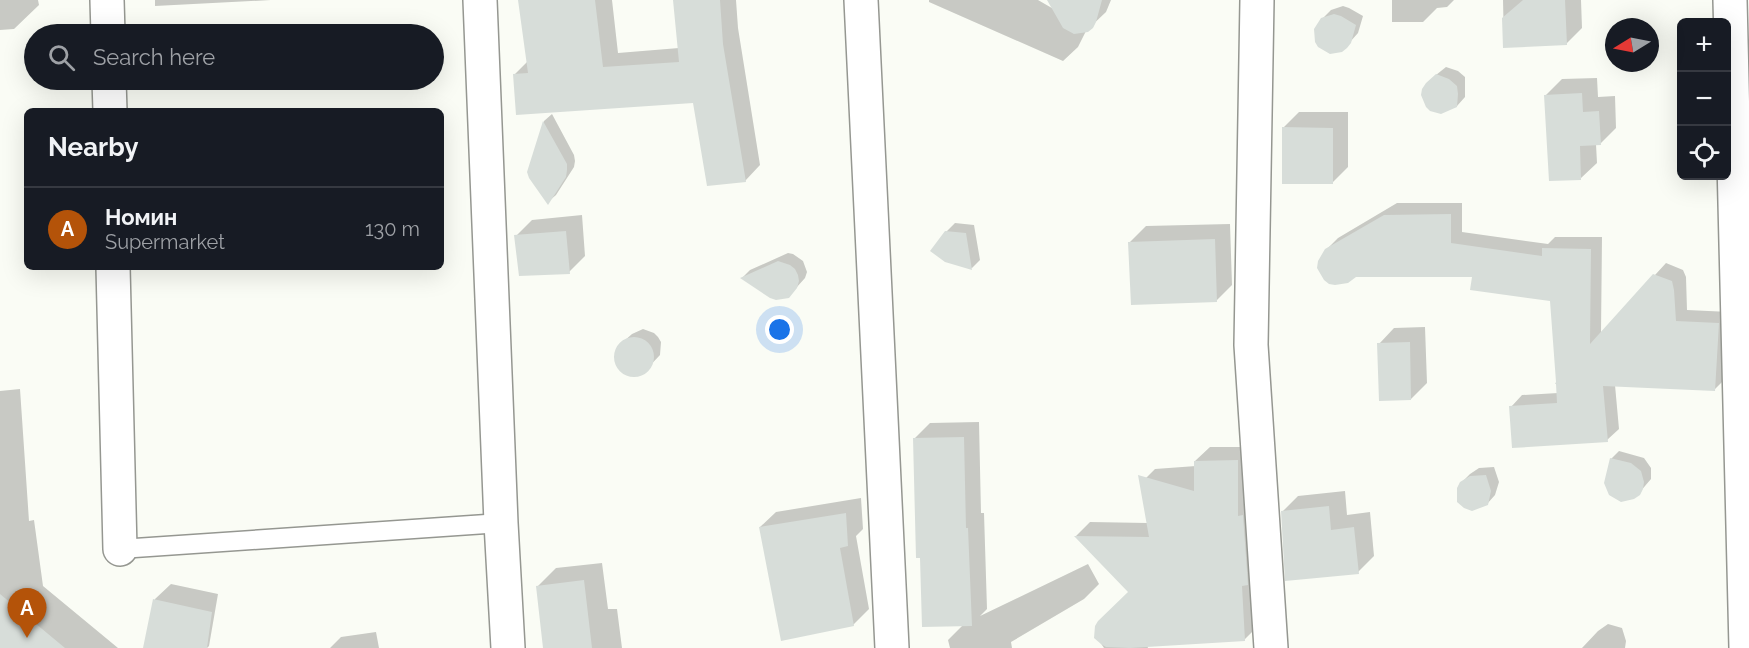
<!DOCTYPE html>
<html lang="en">
<head>
<meta charset="utf-8">
<style>
  body { margin:0; font-family:Raleway,sans-serif; background:#242831; color:#f1f3f6 }
  .controls { position:absolute; right:18px; top:18px; display:grid; overflow:hidden; border-radius:9px; box-shadow:0 6px 24px #0002 }
  .controls button { width:54px; height:54px; display:grid; place-items:center; padding:0; border:0; border-bottom:2px solid #363941; background:#171b24; color:#f1f3f6; font:30px sans-serif }
  .compass { position:absolute; left:1605px; top:18px; width:54px; height:54px; border-radius:50%; background:#171b24; box-shadow:0 6px 24px #0002; rotate:260deg }
  .you { position:absolute; left:780px; top:330px; width:21px; height:21px; margin:-15px; border:4px solid #fff; border-radius:50%; background:#1a73e8; box-shadow:0 0 0 9px #1a73e833 }
  .badge { display:grid; place-items:center; width:39px; height:39px; border-radius:50%; background:#b45309; color:#fff; font-size:20px; font-weight:700 }
  .pin { position:absolute; translate:-50% -50px; filter:drop-shadow(0 2px 3px #0008) }
  .pin::after { content:''; position:absolute; top:32px; width:21px; height:18px; background:inherit; clip-path:polygon(0 0,100% 0,50% 100%) }
  .list { margin:0; padding:0; list-style:none }
  h2 { display:flex; justify-content:space-between; align-items:center; height:78px; margin:0; padding:0 24px; font-size:26px }
  h2 small { font-size:20px; font-weight:400; color:#9ea1a6 }
  .list li { display:grid; grid-template-columns:39px 1fr auto; gap:18px; align-items:center; box-sizing:border-box; height:84px; padding:0 24px; border-top:2px solid #363941 }
  .list b { display:block; font-size:22px; white-space:nowrap }
  .list p { margin:0; font-size:20px; white-space:nowrap; color:#9ea1a6 }
  .list em { font-size:20px; font-style:normal; color:#9ea1a6 }
  .icon { flex:none; width:33px; height:33px; fill:none; stroke:currentColor; stroke-width:2; stroke-linecap:round; stroke-linejoin:round }
  .map { position:relative; flex:none; width:1749px; height:648px; overflow:hidden }
  .search { position:absolute; background:#171b24; box-shadow:0 6px 24px #0002; left:24px; top:24px; width:420px; height:66px; display:flex; align-items:center; gap:15px; box-sizing:border-box; padding:0 21px; border-radius:33px; color:#9ea1a6; font-size:22px }
  .panel { position:absolute; background:#171b24; box-shadow:0 6px 24px #0002; left:24px; top:108px; width:420px; height:162px; border-radius:9px }
  .map>svg:first-child { display:block }
  .shadow { fill:#0003 }
  .building { fill:#d7ddd9 }
  .lines { fill:none; stroke-linecap:round; stroke-linejoin:round }
  .lane-casing { stroke:#959791; stroke-width:21 }
  .street-casing { stroke:#959791; stroke-width:36 }
  .lane { stroke:#fff; stroke-width:18 }
  .street { stroke:#fff; stroke-width:33 }
</style>
</head>
<body>
<div class="map">
<svg width="1749" height="648" viewBox="0 0 1749 648">
  <rect width="100%" height="100%" fill="#fafcf5"/>
  <path class="shadow" d="M 0,0 L 38,0 L 39,5 L 14,29 L 0,30 Z
    M 155,0 L 271,0 L 155,6 Z
    M 520,0 L 612,0 L 618,53 L 679,48 L 674,0 L 736,0 L 738,28 L 760,165 L 745,181 L 694,102 L 514,75 L 528,61 Z
    M 929,0 L 1038,0 L 1057,11 L 1066,0 L 1111,0 L 1106,12 L 1086,31 L 1078,47 L 1063,61 L 929,2 Z
    M 1392,0 L 1454,0 L 1447,7 L 1437,8 L 1423,22 L 1392,22 Z
    M 1503,0 L 1581,0 L 1582,28 L 1566,44 L 1504,46 Z
    M 1343,6 L 1349,8 L 1363,16 L 1358,33 L 1350,42 L 1322,19 L 1331,10 Z
    M 1446,67 L 1458,71 L 1465,77 L 1465,97 L 1457,106 L 1436,75 Z
    M 1597,78 L 1598,97 L 1615,96 L 1616,128 L 1600,144 L 1596,144 L 1597,163 L 1581,178 L 1546,95 L 1562,79 Z
    M 1299,112 L 1348,112 L 1348,167 L 1332,183 L 1283,128 Z
    M 552,114 L 574,155 L 575,161 L 574,167 L 556,195 L 548,202 L 529,172 L 544,121 Z
    M 1397,203 L 1462,203 L 1462,232 L 1548,244 L 1555,237 L 1602,237 L 1601,334 L 1666,263 L 1683,270 L 1686,277 L 1687,310 L 1730,312 L 1726,378 L 1715,389 L 1615,385 L 1619,429 L 1607,440 L 1511,407 L 1522,395 L 1558,393 L 1551,300 L 1474,275 L 1326,250 L 1338,238 Z
    M 582,215 L 585,256 L 569,272 L 516,236 L 532,220 Z
    M 955,223 L 974,225 L 980,260 L 972,268 L 946,261 L 946,232 Z
    M 1230,224 L 1232,285 L 1216,301 L 1130,242 L 1146,226 Z
    M 788,253 L 793,254 L 803,261 L 807,272 L 805,278 L 788,297 L 742,278 L 750,270 Z
    M 1425,327 L 1427,383 L 1411,399 L 1379,344 L 1394,328 Z
    M 643,329 L 654,333 L 658,337 L 661,342 L 660,355 L 643,373 L 638,375 L 625,373 L 617,364 L 615,359 L 616,353 L 623,342 L 632,334 Z
    M 20,389 L 29,521 L 34,520 L 43,586 L 118,648 L 0,648 L 0,391 Z
    M 979,422 L 981,513 L 984,513 L 987,609 L 980,616 L 1088,564 L 1099,584 L 1084,599 L 1011,642 L 1012,648 L 950,648 L 948,640 L 963,625 L 914,439 L 930,423 Z
    M 1210,447 L 1251,447 L 1259,625 L 1244,640 L 1147,645 L 1148,648 L 1104,648 L 1096,636 L 1130,592 L 1076,536 L 1090,522 L 1148,523 L 1141,483 L 1155,469 L 1196,466 L 1195,461 Z
    M 1619,451 L 1644,458 L 1651,468 L 1651,479 L 1639,493 L 1611,459 Z
    M 1494,467 L 1499,482 L 1495,495 L 1487,504 L 1461,483 L 1470,474 L 1479,468 Z
    M 1345,491 L 1347,515 L 1370,512 L 1374,556 L 1358,572 L 1282,512 L 1298,496 Z
    M 861,498 L 863,529 L 856,536 L 869,609 L 853,625 L 760,527 L 776,512 Z
    M 602,563 L 608,609 L 617,609 L 622,648 L 544,648 L 538,586 L 556,568 Z
    M 171,584 L 218,594 L 209,646 L 207,648 L 144,648 L 155,599 Z
    M 1608,624 L 1622,628 L 1626,641 L 1625,648 L 1582,648 L 1598,631 Z
    M 376,632 L 379,648 L 330,648 L 341,637 Z"/>
  <path class="building" d="M 518,0 L 595,0 L 603,67 L 679,62 L 673,0 L 720,0 L 723,44 L 746,182 L 707,186 L 693,103 L 516,115 L 513,74 L 528,73 Z
    M 1047,0 L 1102,0 L 1096,22 L 1093,28 L 1088,32 L 1074,34 L 1063,28 Z
    M 1523,0 L 1565,0 L 1567,45 L 1503,48 L 1502,18 Z
    M 1334,14 L 1341,16 L 1356,25 L 1351,43 L 1347,48 L 1342,52 L 1330,54 L 1318,47 L 1315,42 L 1314,29 L 1321,18 Z
    M 1436,74 L 1449,79 L 1457,86 L 1458,94 L 1457,107 L 1441,114 L 1430,111 L 1426,107 L 1421,95 L 1422,89 L 1426,83 Z
    M 1582,93 L 1583,112 L 1599,111 L 1601,145 L 1580,146 L 1581,180 L 1549,181 L 1544,95 Z
    M 543,121 L 567,164 L 567,170 L 566,177 L 548,205 L 529,178 L 527,172 Z
    M 1282,127 L 1333,128 L 1333,184 L 1282,184 Z
    M 1451,214 L 1451,243 L 1542,256 L 1542,248 L 1591,249 L 1590,344 L 1653,274 L 1672,281 L 1674,290 L 1676,321 L 1719,323 L 1715,391 L 1603,386 L 1608,442 L 1512,448 L 1509,406 L 1557,403 L 1556,384 L 1555,384 L 1556,382 L 1550,301 L 1470,290 L 1472,277 L 1356,277 L 1348,283 L 1335,285 L 1329,284 L 1324,280 L 1317,268 L 1318,261 L 1325,249 L 1384,215 Z
    M 566,231 L 570,274 L 519,276 L 514,235 Z
    M 945,231 L 966,233 L 972,270 L 945,262 L 930,251 Z
    M 1215,239 L 1217,302 L 1131,305 L 1128,242 Z
    M 778,261 L 790,265 L 795,269 L 798,275 L 799,281 L 797,288 L 789,298 L 776,300 L 770,298 L 740,278 Z
    M614 357a20 20 0 1 1 40 0a20 20 0 1 1-40 0Z
    M 1410,342 L 1411,400 L 1379,401 L 1377,343 Z
    M 964,437 L 966,528 L 968,528 L 972,626 L 922,627 L 920,558 L 916,558 L 913,438 Z
    M 1610,458 L 1631,463 L 1641,471 L 1644,482 L 1643,489 L 1640,495 L 1634,499 L 1621,502 L 1609,495 L 1604,483 Z
    M 1238,460 L 1238,516 L 1243,515 L 1248,585 L 1242,586 L 1245,641 L 1130,648 L 1106,647 L 1101,644 L 1094,638 L 1095,626 L 1098,621 L 1128,592 L 1074,536 L 1149,537 L 1138,475 L 1194,491 L 1194,461 Z
    M 1486,475 L 1491,491 L 1488,505 L 1472,511 L 1464,508 L 1457,502 L 1457,488 L 1460,482 L 1470,476 Z
    M 1329,506 L 1331,530 L 1354,527 L 1359,574 L 1285,581 L 1281,511 Z
    M 846,513 L 848,546 L 840,548 L 854,626 L 781,641 L 759,527 Z
    M 584,580 L 592,648 L 543,648 L 536,586 Z
    M 0,594 L 65,648 L 0,648 Z
    M 153,599 L 212,612 L 207,648 L 143,648 Z"/>
  <g class="lines">
    <g class="lane-casing">
      <path id="lane" d="M 120,549 L 501,523"/>
    </g>
    <g class="street-casing">
      <path id="street" d="M 107,0 L 108,34
        M 480,0 L 501,523 L 508,648
        M 861,0 L 892,648
        M 1257,0 L 1251,345 L 1271,648
        M 1730,0 L 1746,648
        M 109,80 L 110,111
        M 113,267 L 120,549"/>
    </g>
    <use href="#lane" class="lane"/>
    <use href="#street" class="street"/>
  </g>
</svg>
<div class="controls">
<button>+</button>
<button>−</button>
<button><svg class="icon" aria-label="locate" viewBox="0 0 24 24"><circle cx="12" cy="12" r="6"/><path d="M12 2v4M12 18v4M2 12h4M18 12h4"/></svg></button>
</div>
<svg class="compass" viewBox="-18 -18 36 36"><path d="M0-13l5 13h-10z" fill="#e53935"/><path d="M0 13l5-13h-10z" fill="#9ea1a6"/></svg>
<div class="you"></div>
<div class="pin badge" style="left:27px;top:638px">A</div>
<div class="search"><svg class="icon" aria-label="search" viewBox="0 0 24 24"><circle cx="10" cy="10" r="6"/><path d="M15 15l6 6"/></svg>Search here</div>
<section class="panel">
<h2>Nearby<small></small></h2>
<ul class="list">
<li><span class="badge">A</span><div><b>Номин</b><p>Supermarket</p></div><em>130 m</em></li>
</ul>
</section>
</div>
</body>
</html>
